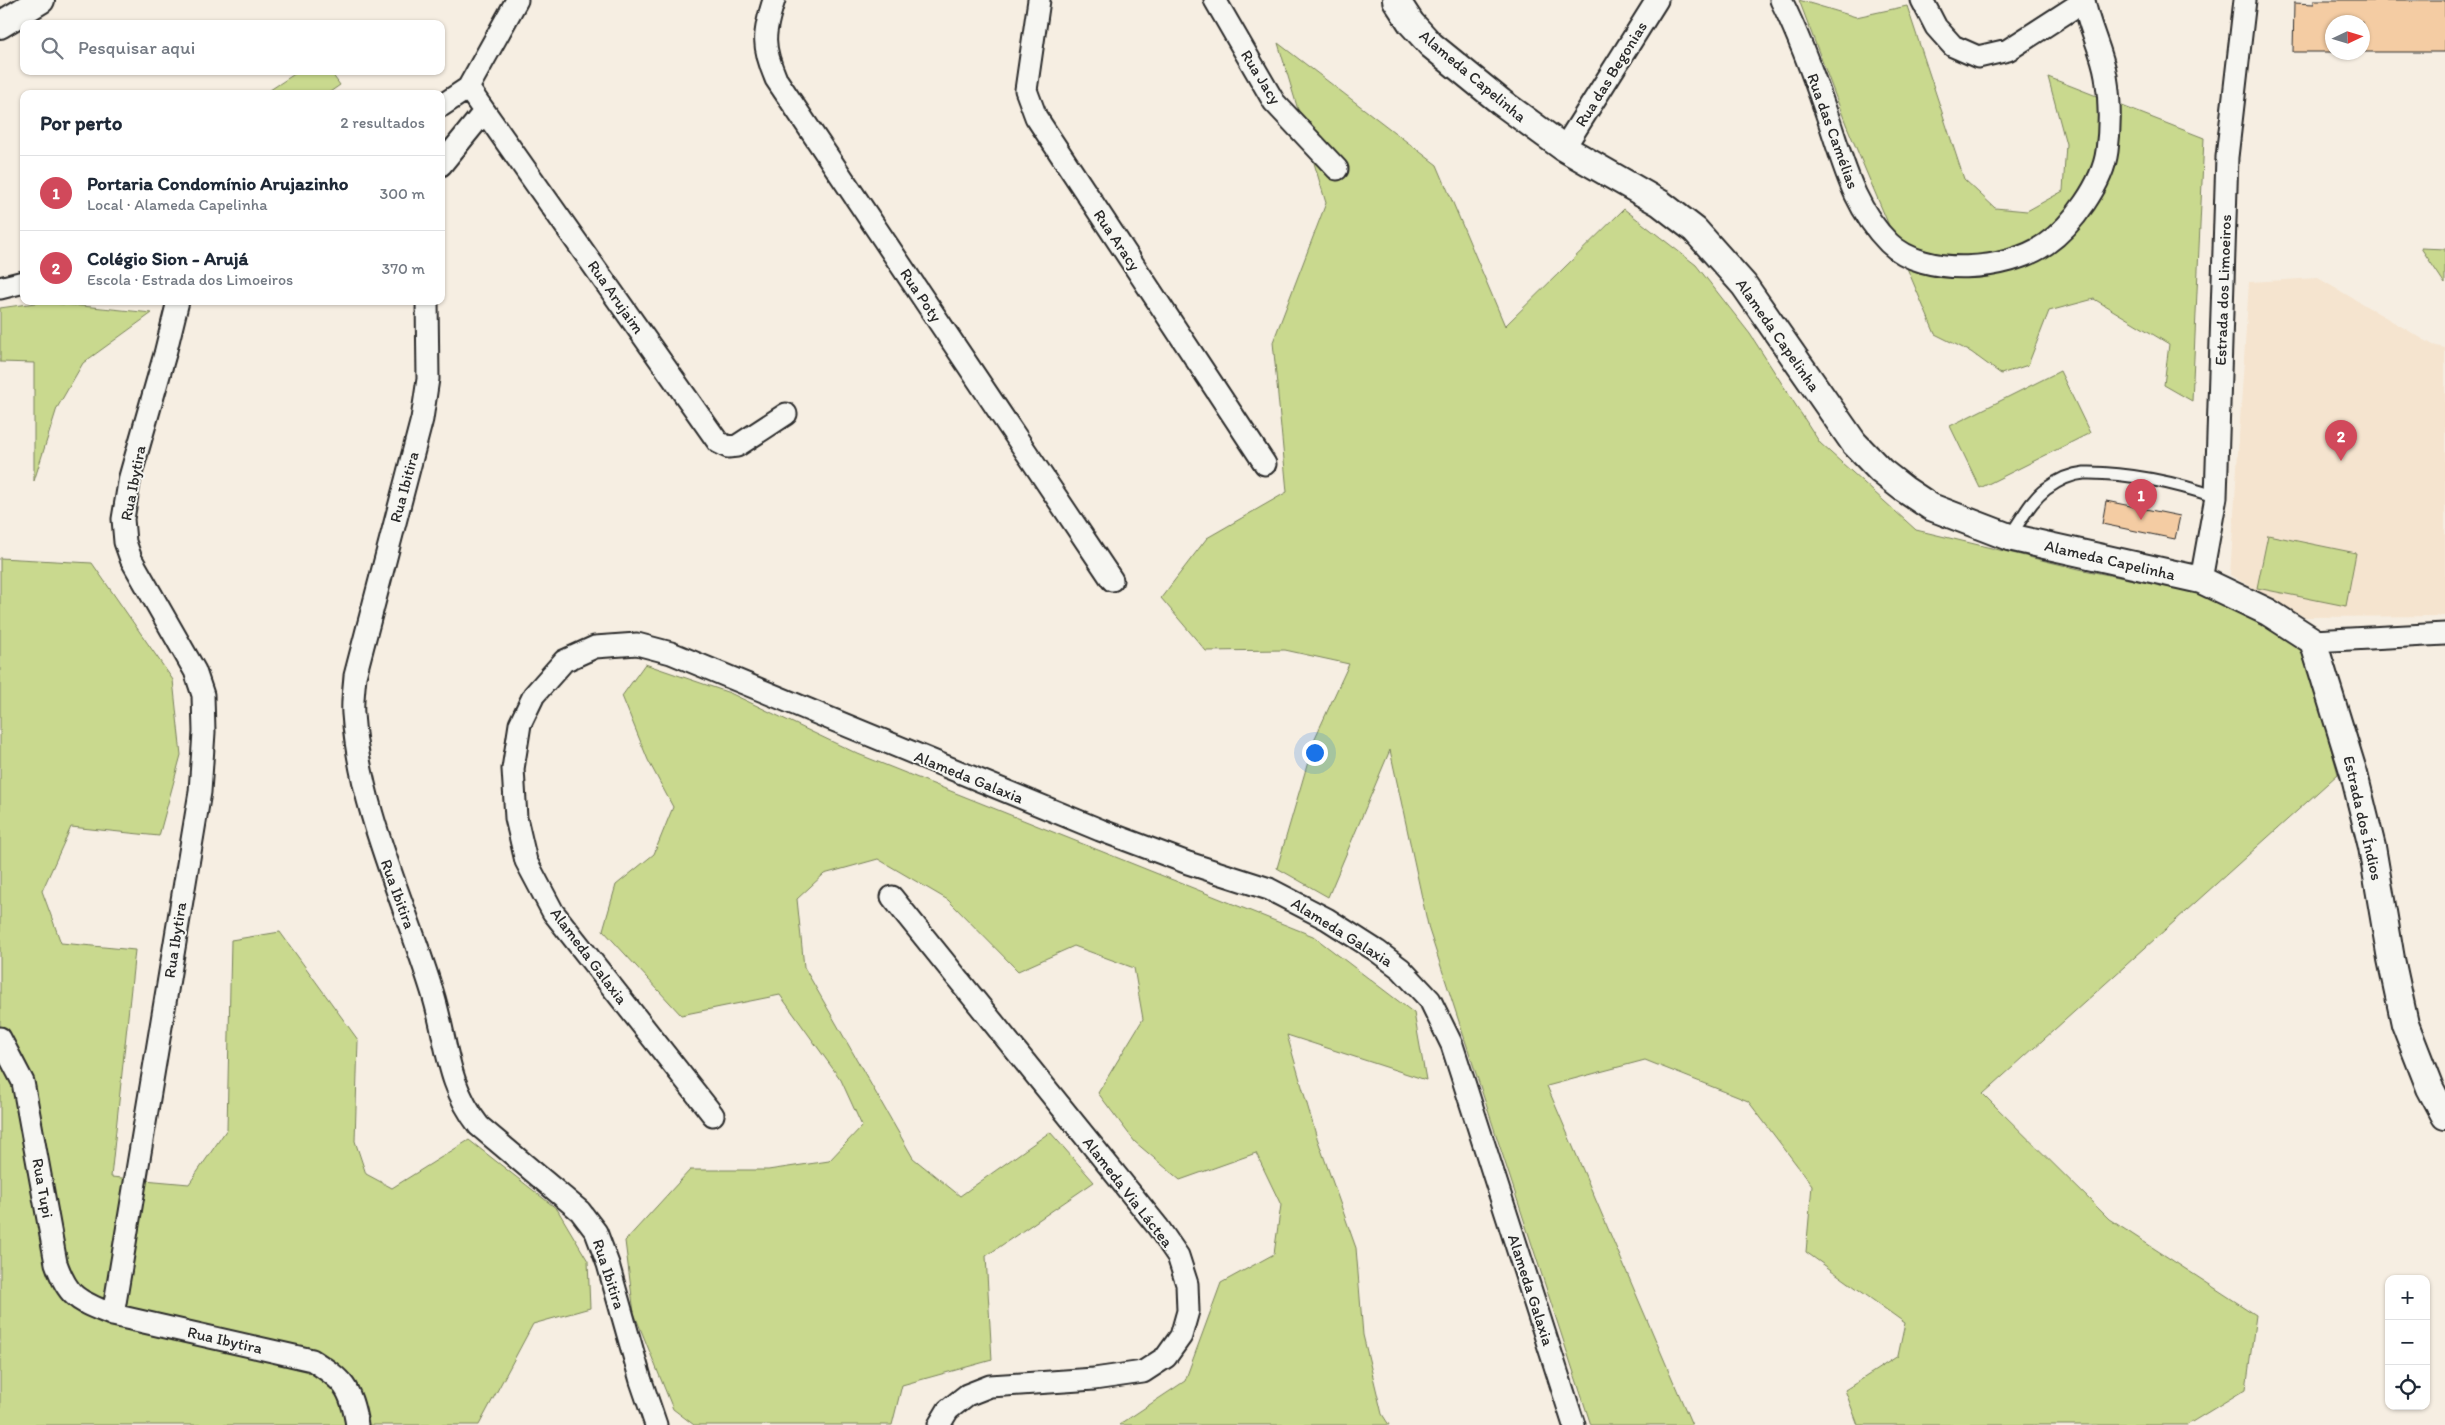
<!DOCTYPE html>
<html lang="pt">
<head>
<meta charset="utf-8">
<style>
  body { margin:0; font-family:Itim,sans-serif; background:#f6f6f7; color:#1f2937 }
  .controls { position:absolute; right:15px; bottom:15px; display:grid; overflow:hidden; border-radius:10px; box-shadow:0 1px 4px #0004 }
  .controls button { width:45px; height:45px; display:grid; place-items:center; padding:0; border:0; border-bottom:1px solid #e0e1e3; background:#fff; color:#1f2937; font:25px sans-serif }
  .compass { position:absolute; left:2325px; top:15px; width:45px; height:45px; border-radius:50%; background:#fff; box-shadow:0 1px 4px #0004; rotate:86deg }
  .you { position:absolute; left:1314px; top:752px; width:18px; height:18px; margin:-12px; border:4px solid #fff; border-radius:50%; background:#1a73e8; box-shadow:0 0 0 8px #1a73e833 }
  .badge { display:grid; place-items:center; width:32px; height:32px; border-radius:50%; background:#d1495b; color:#fff; font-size:16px; font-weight:700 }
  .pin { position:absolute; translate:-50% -41px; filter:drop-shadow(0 1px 2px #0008) }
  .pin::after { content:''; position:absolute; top:26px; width:18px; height:15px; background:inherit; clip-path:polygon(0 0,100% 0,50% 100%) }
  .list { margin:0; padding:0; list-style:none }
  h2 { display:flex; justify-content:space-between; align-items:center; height:65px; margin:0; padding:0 20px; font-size:21px }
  h2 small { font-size:16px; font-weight:400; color:#747a83 }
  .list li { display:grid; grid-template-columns:32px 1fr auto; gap:15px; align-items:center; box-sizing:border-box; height:75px; padding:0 20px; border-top:1px solid #e0e1e3 }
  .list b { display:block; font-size:19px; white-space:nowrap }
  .list p { margin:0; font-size:16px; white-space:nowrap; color:#747a83 }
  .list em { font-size:16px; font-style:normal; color:#747a83 }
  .icon { flex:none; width:28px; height:28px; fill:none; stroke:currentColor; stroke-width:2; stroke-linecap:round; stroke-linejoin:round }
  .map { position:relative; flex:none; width:2445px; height:1425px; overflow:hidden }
  .search { position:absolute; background:#fff; box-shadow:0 1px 4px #0004; left:20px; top:20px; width:425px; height:55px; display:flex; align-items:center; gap:12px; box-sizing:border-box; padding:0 18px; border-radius:10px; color:#747a83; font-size:19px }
  .panel { position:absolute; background:#fff; box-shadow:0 1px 4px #0004; left:20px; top:90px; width:425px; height:215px; border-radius:10px }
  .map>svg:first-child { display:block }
  .built { fill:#f5e4cf }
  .green { fill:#c9d98e; stroke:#7a825c }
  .building { fill:#f4cca3; stroke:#2b2b2b }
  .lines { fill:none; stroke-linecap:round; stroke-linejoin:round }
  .service-casing { stroke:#2b2b2b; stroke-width:15 }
  .minor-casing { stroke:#2b2b2b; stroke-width:25 }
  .tertiary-casing { stroke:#2b2b2b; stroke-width:30 }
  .service { stroke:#f6f6f2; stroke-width:11 }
  .minor { stroke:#f6f6f2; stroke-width:21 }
  .tertiary { stroke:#f6f6f2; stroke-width:26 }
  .labels { text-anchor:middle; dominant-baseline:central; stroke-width:4; stroke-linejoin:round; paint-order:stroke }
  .street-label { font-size:16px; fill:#2b2b2b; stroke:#f6f6f2 }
</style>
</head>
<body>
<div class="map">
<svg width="2445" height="1425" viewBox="0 0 2445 1425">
  <rect width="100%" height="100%" fill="#f6eee2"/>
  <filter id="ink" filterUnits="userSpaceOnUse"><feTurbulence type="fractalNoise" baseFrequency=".02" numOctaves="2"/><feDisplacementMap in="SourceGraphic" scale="10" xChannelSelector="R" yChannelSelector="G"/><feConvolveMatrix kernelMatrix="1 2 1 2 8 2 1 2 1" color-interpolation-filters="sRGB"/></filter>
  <g filter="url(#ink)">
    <path class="built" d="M 2318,278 L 2433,345 L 2445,348 L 2445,616 L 2304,617 L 2230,575 L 2249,282 Z"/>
    <path class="green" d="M 1799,0 L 1856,17 L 1907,6 L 1964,179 L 1995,208 L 2027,211 L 2063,191 L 2066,144 L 2048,77 L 2204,138 L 2192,401 L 2164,385 L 2169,344 L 2094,299 L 2049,311 L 2028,365 L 2001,374 L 1971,352 L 1935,334 L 1846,124 Z
      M 1278,43 L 1437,165 L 1505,326 L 1624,209 L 1696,265 L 1750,334 L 1820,443 L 1916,530 L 2079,569 L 2212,596 L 2287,631 L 2310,659 L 2315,690 L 2338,774 L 1983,1094 L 2109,1219 L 2256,1315 L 2246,1389 L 2187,1425 L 1858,1425 L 1845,1390 L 1898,1356 L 1905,1323 L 1806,1252 L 1812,1185 L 1748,1101 L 1645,1060 L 1547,1086 L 1692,1425 L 1591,1425 L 1429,930 L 1390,750 L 1328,897 L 1277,868 L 1315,738 L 1349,664 L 1285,650 L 1206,651 L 1161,598 L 1207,538 L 1287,492 L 1273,342 L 1326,203 Z
      M 299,71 L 330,71 L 340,85 L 327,94 L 264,94 Z
      M 2421,248 L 2445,249 L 2445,284 Z
      M 42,302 L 152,313 L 83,363 L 57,408 L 34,481 L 34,363 L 0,362 L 0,308 Z
      M 2060,371 L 2090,433 L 1980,488 L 1950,426 Z
      M 2268,535 L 2356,553 L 2346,606 L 2257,588 Z
      M 0,558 L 92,563 L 173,680 L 181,755 L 159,836 L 71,827 L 42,891 L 61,943 L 135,950 L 111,1177 L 189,1184 L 227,1129 L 231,940 L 280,932 L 358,1040 L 355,1141 L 366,1174 L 392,1188 L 469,1140 L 557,1209 L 588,1261 L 590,1308 L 533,1324 L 479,1425 L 0,1425 Z
      M 645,664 L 730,693 L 858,754 L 1313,936 L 1414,1013 L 1426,1080 L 1287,1035 L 1316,1135 L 1356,1248 L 1363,1335 L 1382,1414 L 1389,1425 L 1119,1425 L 1185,1381 L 1221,1283 L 1274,1254 L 1281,1205 L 1256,1153 L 1180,1180 L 1135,1142 L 1098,1093 L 1143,1019 L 1134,968 L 1074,946 L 1018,971 L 948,900 L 878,859 L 824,874 L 797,899 L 804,967 L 913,1158 L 960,1196 L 1050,1132 L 1094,1182 L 986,1256 L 992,1360 L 902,1385 L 892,1425 L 694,1425 L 673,1409 L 634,1313 L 625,1241 L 690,1170 L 768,1170 L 829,1161 L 862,1126 L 841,1080 L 780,995 L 681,1015 L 603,930 L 616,885 L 654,854 L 673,807 L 648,760 L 622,696 Z"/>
    <path class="building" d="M 2314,0 L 2445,0 L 2445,52 L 2362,52 L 2362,22 L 2332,22 L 2332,52 L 2293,52 L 2294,3 L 2314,4 Z
      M 2106,501 L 2180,516 L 2175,539 L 2102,524 Z"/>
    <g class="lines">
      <g class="service-casing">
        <path id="service" d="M 2009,537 C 2021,521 2030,501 2046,489 C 2057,481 2071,474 2084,473 C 2125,472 2178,483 2216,497"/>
      </g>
      <g class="minor-casing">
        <path id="minor" d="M 774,0 C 763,34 762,46 776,79 L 1112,580
          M 1039,0 L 1026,90 L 1036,117 L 1265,464
          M 1215,0 L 1274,102 L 1337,169
          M 1781,0 C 1799,36 1813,74 1826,112 C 1843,160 1852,206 1889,243 C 1925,278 2007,271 2046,244 C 2072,226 2103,183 2107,151 C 2110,128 2110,100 2106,76 C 2102,50 2088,26 2084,0
          M 1922,0 L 1936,27 L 1953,46 L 1978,57 L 2008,50 L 2084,1
          M 468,88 L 718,442 L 728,447 L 737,446 L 786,414
          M 441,106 L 468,88 L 517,0
          M 1564,148 L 1657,0
          M 441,165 L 484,112
          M 0,288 L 24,282
          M 178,301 L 165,354 L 130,477 L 123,519 L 125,542 L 131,559 L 195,671 L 203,695 L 204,732 L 200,792 L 113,1315 L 312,1360 C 343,1380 351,1387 357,1425
          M 427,301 L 428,379 L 422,419 L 355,676 C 354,689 352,702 353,714 C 360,811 404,900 432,991 C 448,1041 445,1082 479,1126 L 580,1211 L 596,1232 L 608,1264 L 641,1381 L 656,1425
          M 2201,580 L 2216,497 L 2227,157 L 2245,0
          M 2313,641 L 2445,634
          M 892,897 L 1158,1227 L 1178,1256 L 1187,1284 L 1188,1311 L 1181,1336 L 1166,1357 L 1143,1372 L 1094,1379 L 990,1386 L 967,1395 L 948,1410 L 939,1425
          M 0,1038 L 23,1082 L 56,1263 C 69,1300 80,1301 113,1315
          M 713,1115 L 553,912 L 526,861 L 516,818 L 513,769 L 520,724 L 534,695 L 564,661 L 595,647 L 637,644 L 671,653 L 1100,830 L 1188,863 L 1269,889 L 1327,919 L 1377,951 L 1401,969 L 1430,1000 L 1452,1045 L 1574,1425"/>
      </g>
      <g class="tertiary-casing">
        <path id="tertiary" d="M 1396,0 L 1411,23 L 1431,45 L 1501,102 L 1564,148 L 1660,203 L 1695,230 L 1744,285 L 1854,443 L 1881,471 L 1904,489 L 1931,507 L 2009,537 L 2201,580 L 2268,612 L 2313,641 L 2354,774 L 2372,847 L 2391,959 L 2405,1024 L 2430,1088 L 2445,1116
          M 0,25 L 41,0"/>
      </g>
      <use href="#service" class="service"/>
      <use href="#minor" class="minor"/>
      <use href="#tertiary" class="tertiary"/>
    </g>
  </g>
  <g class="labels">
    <g class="street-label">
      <text transform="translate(1611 74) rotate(-58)">Rua das Begonias</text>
      <text transform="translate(1473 76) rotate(40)">Alameda Capelinha</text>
      <text transform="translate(1261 77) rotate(58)">Rua Jacy</text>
      <text transform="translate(1833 131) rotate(70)">Rua das Camélias</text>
      <text transform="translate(1117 240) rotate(56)">Rua Aracy</text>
      <text transform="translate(2223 290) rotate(-88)">Estrada dos Limoeiros</text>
      <text transform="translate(921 295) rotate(56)">Rua Poty</text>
      <text transform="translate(616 297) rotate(55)">Rua Arujaim</text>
      <text transform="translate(1778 335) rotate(55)">Alameda Capelinha</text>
      <text transform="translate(133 483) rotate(-79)">Rua Ibytira</text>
      <text transform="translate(404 487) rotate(-75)">Rua Ibitira</text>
      <text transform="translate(2110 560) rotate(13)">Alameda Capelinha</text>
      <text transform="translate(969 777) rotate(22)">Alameda Galaxia</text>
      <text transform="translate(2363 818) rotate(77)">Estrada dos Índios</text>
      <text transform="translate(398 894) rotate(70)">Rua Ibitira</text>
      <text transform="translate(1342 932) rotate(32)">Alameda Galaxia</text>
      <text transform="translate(175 940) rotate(-81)">Rua Ibytira</text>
      <text transform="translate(589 956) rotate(53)">Alameda Galaxia</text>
      <text transform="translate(43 1188) rotate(80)">Rua Tupi</text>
      <text transform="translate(1128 1192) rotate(52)">Alameda Via Láctea</text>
      <text transform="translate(609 1274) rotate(72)">Rua Ibitira</text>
      <text transform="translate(1531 1290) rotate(72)">Alameda Galaxia</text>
      <text transform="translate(225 1340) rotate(13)">Rua Ibytira</text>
    </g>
  </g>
</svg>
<div class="controls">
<button>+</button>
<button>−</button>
<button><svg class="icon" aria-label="locate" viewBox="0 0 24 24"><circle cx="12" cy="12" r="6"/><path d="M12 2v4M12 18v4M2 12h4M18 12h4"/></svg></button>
</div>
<svg class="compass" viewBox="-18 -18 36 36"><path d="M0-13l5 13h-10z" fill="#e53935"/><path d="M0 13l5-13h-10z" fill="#747a83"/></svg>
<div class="you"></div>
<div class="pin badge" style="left:2141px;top:520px">1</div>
<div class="pin badge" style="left:2341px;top:461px">2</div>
<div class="search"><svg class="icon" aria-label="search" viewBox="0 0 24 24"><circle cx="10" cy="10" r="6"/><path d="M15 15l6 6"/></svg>Pesquisar aqui</div>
<section class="panel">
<h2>Por perto<small>2 resultados</small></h2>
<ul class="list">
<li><span class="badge">1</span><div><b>Portaria Condomínio Arujazinho</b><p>Local · Alameda Capelinha</p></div><em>300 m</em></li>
<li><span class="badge">2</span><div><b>Colégio Sion - Arujá</b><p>Escola · Estrada dos Limoeiros</p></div><em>370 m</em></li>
</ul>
</section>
</div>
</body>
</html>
